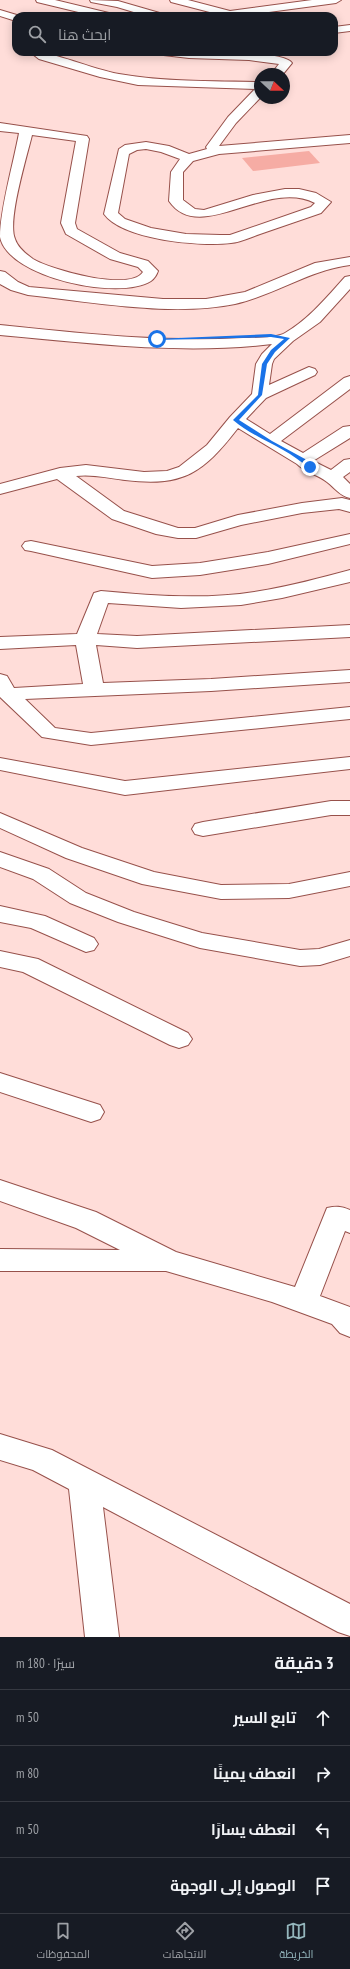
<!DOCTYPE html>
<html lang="ar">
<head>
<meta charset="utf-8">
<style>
  body { margin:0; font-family:"PT Sans Narrow",Cairo,sans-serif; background:#20242c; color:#f1f3f6; direction:rtl }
  .compass { position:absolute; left:254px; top:68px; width:36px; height:36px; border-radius:50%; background:#171b24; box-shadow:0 2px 10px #0003; rotate:112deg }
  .stop { position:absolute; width:12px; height:12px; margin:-9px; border:3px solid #1a73e8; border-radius:50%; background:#fff }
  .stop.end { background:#1a73e8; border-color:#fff; box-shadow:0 1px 4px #0008 }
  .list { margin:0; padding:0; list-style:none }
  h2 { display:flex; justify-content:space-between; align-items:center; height:52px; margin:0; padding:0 16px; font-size:17px }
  h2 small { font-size:13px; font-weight:400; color:#9ea1a6 }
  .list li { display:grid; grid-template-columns:26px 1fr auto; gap:12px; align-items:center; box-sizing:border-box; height:56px; padding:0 16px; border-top:1px solid #363941 }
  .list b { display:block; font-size:15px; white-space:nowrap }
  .list em { font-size:13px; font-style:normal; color:#9ea1a6 }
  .icon { flex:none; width:22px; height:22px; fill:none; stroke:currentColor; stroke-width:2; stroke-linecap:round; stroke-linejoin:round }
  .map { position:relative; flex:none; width:350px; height:1637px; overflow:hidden; direction:ltr }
  .search { position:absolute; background:#171b24; box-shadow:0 2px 10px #0003; left:12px; right:12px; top:12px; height:44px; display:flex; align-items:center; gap:10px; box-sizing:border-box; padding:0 14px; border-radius:12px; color:#9ea1a6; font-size:15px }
  .sheet { height:276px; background:#171b24 }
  nav { display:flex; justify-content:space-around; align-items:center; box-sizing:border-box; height:56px; border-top:1px solid #363941; background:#171b24; font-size:11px; color:#9ea1a6 }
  nav a { display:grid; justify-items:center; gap:2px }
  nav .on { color:#94b6bc }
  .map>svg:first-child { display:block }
  .green { fill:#f6aca4 }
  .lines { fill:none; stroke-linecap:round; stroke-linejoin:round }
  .minor-casing { stroke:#97514b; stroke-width:2 }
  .minor { fill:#fff; fill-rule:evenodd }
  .route { fill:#1a73e8 }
</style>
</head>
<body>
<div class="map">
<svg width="350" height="1637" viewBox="0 0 350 1637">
  <rect width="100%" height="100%" fill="#ffddd9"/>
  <path class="green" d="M 309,151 L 320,163 L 253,171 L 242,158 Z"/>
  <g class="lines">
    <g class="minor-casing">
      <path id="minor" d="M 36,0 L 55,0 L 113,14 L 114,16 L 95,16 L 37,2 Z
        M 90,0 L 118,1 L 163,14 L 164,16 L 147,16 L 117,7 L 91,2 Z
        M 170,0 L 188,0 L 230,11 L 312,0 L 341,0 L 336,3 L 239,16 L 225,16 L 171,2 Z
        M 0,10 L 20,16 L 16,16 L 16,21 L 0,16 Z
        M 350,25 L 350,31 L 334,33 L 334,27 Z
        M 30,52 C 56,52 91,69 119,74 C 165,82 213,81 260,82 L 260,98 L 236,123 L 219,146 L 350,135 L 350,143 L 219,154 L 193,161 L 183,172 L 183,200 L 195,209 L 204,210 L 253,195 L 285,189 L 299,189 L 316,193 L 331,202 L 321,213 C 301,220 280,227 260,234 C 251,237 241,242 231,243 C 201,247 123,240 104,214 L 119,149 L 125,145 L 146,142 L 169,146 L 189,154 L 207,149 L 206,147 L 228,117 L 255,89 L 138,85 L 100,77 L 39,59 ZM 146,149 L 161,152 L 180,159 L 171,172 L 169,201 C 200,246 266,178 315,203 L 311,207 L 230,235 L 220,235 L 186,234 L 151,228 L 125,219 L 118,213 L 129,154 L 137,150 Z
        M 153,52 C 175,52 281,48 292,63 L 283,74 L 271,74 L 279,64 L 249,60 L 189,58 L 155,54 Z
        M 0,123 L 87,136 L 89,139 L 75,223 L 77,229 L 120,253 L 148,261 L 158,271 C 157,274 154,279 151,281 C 120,301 8,278 0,237 C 0,209 14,161 19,133 L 0,131 ZM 32,135 L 76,141 L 61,223 L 66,234 L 110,259 L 138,267 L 143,272 C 130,292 51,270 33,259 C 26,254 18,248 15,239 C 7,221 27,156 32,135 Z
        M 350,257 L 350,265 C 309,270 275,295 235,304 C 172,317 92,302 28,295 L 11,290 L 0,284 L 0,271 L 5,272 L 18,282 L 29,287 L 163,299 L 206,299 L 245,292 L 315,263 Z
        M 350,276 L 350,289 L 320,322 L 293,341 L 274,359 L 272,364 L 269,385 L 309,367 L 315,369 L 317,372 L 315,375 L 266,398 L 246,419 L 270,434 L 344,378 L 350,376 L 350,389 L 281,441 L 303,453 L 343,427 L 350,426 L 350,438 L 313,461 L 331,470 L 344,460 L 350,459 L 350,472 L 343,477 L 350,484 L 350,498 C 340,496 335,488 327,482 C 317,474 306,473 297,464 L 238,428 C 203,473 184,487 125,480 C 109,478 92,474 76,476 L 124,511 L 178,528 L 195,528 L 238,515 L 302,503 L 342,498 L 350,500 L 350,512 L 339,509 L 302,513 L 241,525 L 196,538 L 178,538 L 156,534 L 112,519 L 57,479 L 0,494 L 0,484 L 60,468 L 86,465 L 144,472 L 167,471 L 179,467 L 207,445 L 230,417 L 252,394 L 256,364 L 262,354 L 272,344 C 181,355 90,343 0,335 L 0,325 C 81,333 162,343 243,338 C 253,338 277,338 285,333 C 309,319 327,297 345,277 Z
        M 350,534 L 350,544 L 268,564 L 200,575 L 152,578 L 31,551 L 25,550 L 22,546 L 25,542 L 31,541 L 152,566 L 200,563 L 268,552 Z
        M 350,570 L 350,582 L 282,598 L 241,605 L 181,608 L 108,603 L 97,634 L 137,636 L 350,625 L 350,637 L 137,648 L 96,645 L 103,683 L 211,679 L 350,670 L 350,682 L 211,691 L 25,699 L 55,728 L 91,733 L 350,707 L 350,719 L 91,745 L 42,737 L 0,697 L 0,674 L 7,676 L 14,688 L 83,684 L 76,645 L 0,649 L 0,637 L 77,634 L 94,593 L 101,591 C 154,596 208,600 260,591 C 291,586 320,578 350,570 Z
        M 350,757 L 350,769 L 125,795 L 0,770 L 0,758 L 125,781 Z
        M 331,801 L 350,801 L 350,815 L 331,815 L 203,836 L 195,834 L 192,829 L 195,824 L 203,822 Z
        M 0,813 L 82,848 L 154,872 L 221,885 L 289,884 L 350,872 L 350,886 L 289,898 L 221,899 L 142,884 L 66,858 L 0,828 Z
        M 0,852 L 49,869 L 86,893 L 134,912 L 202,933 L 300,950 L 319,949 L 350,940 L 350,956 L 320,965 L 300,966 L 200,948 L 118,922 L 70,903 L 33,879 L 0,867 Z
        M 0,906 L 45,916 L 94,938 L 98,944 L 94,950 L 86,952 L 31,928 L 0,922 Z
        M 0,951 L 38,959 L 188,1033 L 192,1039 L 188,1045 L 179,1048 L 170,1045 L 23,972 L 0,967 Z
        M 0,1073 L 100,1105 L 104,1112 L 100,1119 L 91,1122 L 0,1092 Z
        M 0,1180 L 96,1212 L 176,1252 L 295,1287 L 327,1208 C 336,1206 341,1206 350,1210 L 350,1233 L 345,1231 L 320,1296 L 350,1307 L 350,1337 L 340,1333 L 332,1324 L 272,1302 L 166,1271 L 0,1271 L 0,1249 L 120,1250 L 76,1228 L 0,1201 Z
        M 0,1434 L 52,1450 L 350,1604 L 350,1636 L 338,1632 L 103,1507 L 119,1637 L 85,1637 L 69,1489 L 33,1470 L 0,1460 Z"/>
    </g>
    <use href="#minor" class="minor"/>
  </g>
  <path class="route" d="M 271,334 L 290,338 L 275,352 L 267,364 L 262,395 L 239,420 L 272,441 L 305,459 L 312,468 L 308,468 C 288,448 255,439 233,420 L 258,395 L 262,364 L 271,350 L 284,339 L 271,337 L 157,340 L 154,339 Z"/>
</svg>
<svg class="compass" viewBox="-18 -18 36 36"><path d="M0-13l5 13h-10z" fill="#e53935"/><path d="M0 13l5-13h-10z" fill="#9ea1a6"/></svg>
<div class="stop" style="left:157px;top:339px"></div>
<div class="stop end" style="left:310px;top:467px"></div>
<div class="search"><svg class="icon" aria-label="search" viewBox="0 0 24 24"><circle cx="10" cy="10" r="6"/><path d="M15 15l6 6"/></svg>ابحث هنا</div>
</div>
<section class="sheet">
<h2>3 دقيقة<small>سيرًا · 180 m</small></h2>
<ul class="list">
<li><svg class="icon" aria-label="ahead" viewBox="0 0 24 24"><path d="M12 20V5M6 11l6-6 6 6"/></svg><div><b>تابع السير</b></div><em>50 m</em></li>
<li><svg class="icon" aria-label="right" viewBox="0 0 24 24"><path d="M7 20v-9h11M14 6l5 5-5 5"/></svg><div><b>انعطف يمينًا</b></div><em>80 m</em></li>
<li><svg class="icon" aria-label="left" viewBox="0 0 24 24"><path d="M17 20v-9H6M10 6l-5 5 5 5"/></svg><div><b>انعطف يسارًا</b></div><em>50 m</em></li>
<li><svg class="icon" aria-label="arrive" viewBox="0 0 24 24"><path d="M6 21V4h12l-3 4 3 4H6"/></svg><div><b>الوصول إلى الوجهة</b></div></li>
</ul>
</section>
<nav>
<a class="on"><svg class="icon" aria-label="map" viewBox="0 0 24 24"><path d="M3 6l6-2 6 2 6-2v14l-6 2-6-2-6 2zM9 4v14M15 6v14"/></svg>الخريطة</a>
<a><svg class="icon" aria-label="directions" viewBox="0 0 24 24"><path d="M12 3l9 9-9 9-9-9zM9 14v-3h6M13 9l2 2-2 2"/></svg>الاتجاهات</a>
<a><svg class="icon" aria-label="saved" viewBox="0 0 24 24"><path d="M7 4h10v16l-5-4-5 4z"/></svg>المحفوظات</a>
</nav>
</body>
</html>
